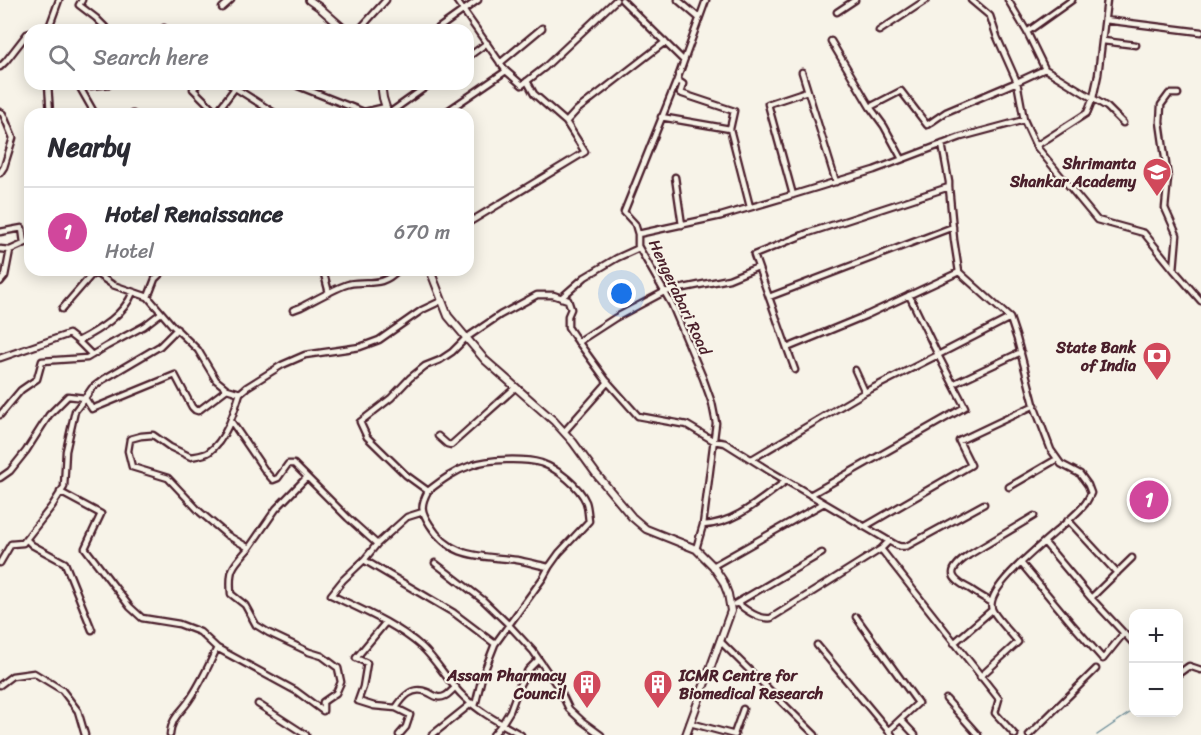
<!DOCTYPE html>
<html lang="en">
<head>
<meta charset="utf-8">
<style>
  body { margin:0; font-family:Sriracha,sans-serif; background:#f7f7f7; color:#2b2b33 }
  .controls { position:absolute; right:18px; bottom:18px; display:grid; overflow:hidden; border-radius:12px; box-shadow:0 3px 15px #0003 }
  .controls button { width:54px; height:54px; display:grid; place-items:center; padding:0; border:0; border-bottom:2px solid #e1e1e2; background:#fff; color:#2b2b33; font:30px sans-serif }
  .you { position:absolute; left:622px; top:294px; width:21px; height:21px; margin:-15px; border:4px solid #fff; border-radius:50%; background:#1a73e8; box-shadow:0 0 0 9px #1a73e833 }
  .badge { display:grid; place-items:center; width:39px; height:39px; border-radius:50%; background:#d93025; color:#fff; font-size:20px; font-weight:700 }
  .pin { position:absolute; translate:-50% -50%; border:3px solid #fff; box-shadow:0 2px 6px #0006 }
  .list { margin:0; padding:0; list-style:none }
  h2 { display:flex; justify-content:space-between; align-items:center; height:78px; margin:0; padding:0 24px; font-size:26px }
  h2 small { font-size:20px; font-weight:400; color:#7c7c81 }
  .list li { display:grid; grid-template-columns:39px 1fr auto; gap:18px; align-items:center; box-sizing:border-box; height:90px; padding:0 24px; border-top:2px solid #e1e1e2 }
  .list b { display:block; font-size:22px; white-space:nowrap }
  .list p { margin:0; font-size:20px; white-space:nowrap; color:#7c7c81 }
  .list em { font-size:20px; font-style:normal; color:#7c7c81 }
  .icon { flex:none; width:33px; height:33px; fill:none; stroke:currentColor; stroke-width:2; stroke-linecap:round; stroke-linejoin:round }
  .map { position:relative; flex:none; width:1201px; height:735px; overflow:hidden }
  .search { position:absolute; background:#fff; box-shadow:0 3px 15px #0003; left:24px; top:24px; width:450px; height:66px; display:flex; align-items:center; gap:15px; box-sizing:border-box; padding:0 21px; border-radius:18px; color:#7c7c81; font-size:22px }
  .panel { position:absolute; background:#fff; box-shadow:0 3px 15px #0003; left:24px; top:108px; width:450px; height:168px; border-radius:18px }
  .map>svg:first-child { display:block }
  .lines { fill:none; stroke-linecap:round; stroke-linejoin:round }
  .stream { stroke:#72919c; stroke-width:1.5 }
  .minor-casing { stroke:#4a1f2b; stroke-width:9 }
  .secondary-casing { stroke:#4a1f2b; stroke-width:10 }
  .minor { stroke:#f7f3e8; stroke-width:4.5 }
  .secondary { stroke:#f7f3e8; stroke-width:6 }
  .labels { text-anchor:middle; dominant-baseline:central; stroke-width:4.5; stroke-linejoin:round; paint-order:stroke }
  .poi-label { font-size:16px; font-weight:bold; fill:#4a1f2b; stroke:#f7f3e8; text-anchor:end }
  .street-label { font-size:16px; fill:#4a1f2b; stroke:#f7f3e8 }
</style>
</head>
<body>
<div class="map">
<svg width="1201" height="735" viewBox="0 0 1201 735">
  <rect width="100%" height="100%" fill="#f7f3e8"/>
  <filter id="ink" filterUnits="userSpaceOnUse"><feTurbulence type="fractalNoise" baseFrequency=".0167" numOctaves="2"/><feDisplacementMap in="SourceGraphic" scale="12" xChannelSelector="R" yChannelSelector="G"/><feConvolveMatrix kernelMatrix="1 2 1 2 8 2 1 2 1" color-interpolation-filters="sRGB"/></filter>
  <g filter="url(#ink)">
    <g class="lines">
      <path class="stream" d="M 1178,678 L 1192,668
        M 1097,735 L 1134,710"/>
      <g class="minor-casing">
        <path id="minor" d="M 82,0 L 79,5 L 96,18 L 108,30
          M 456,0 L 506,71
          M 622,0 L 683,60
          M 678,0 L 699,18
          M 971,0 L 990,16 L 997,37 L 1017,82 L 1045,69 L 1027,32
          M 1008,0 L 1027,32 L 1072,0
          M 222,8 L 231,0
          M 837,12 L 855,0
          M 1105,20 L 1201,32
          M 164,28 L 166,30
          M 48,30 L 59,0
          M 359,30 L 386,0
          M 436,30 L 478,0
          M 879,31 L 926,0
          M 831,41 L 870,107 L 901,91 L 927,125 L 946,112 L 1017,82 L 1024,120
          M 1103,41 L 1136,45
          M 468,57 L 487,43
          M 500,63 L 542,28
          M 0,67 L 6,61 L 27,34 L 30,33
          M 1045,69 L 1107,107 L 1123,123
          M 802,72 L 836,182
          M 677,80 L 683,84 L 680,93 L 734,111 L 730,129
          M 527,81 L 534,94 L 566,122
          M 48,84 L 50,114
          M 78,84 L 95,114
          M 198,84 L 193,89 L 218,114
          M 229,84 L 276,114
          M 295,84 L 298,86 L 364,112 L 386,107
          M 80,87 L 110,84
          M 1178,94 L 1169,94 L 1161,105 L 1160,122 L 1168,178 L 1165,208 L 1177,235 L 1174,270 L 1201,301
          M 870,107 L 884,126 L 902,159
          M 0,112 L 3,114 L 13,138 L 4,167 L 0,173
          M 216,113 L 235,88
          M 132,114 L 133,114
          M 388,114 L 430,84
          M 443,114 L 506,71 L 522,85 L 544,68 L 616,0
          M 661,117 L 730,129 L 750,207
          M 942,144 L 949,182 L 949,187 L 954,240 L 959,272 L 867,315 L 787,348 L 754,255 L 808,233 L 949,187
          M 1036,146 L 1097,220 L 1144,233 L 1174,270
          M 675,177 L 682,225
          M 793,195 L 768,104 L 807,91
          M 468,223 L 585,152 L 566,122 L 577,110 L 665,42
          M 0,232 L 22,228 L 24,243
          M 638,234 L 721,216 L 789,196 L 874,170 L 961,137 L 1024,120 L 1036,146 L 1087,113 L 1093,98 L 1098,75 L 1107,0
          M 0,249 L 10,250 L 30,241
          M 91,270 L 113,285 L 148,297 L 172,325 L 198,350 L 216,380 L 227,389 L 240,393 L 247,387 L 282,365 L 305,355 L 360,347 L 379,340 L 422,310 L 441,301
          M 323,270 L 329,293
          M 959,272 L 1010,318 L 1017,339 L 1035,408 L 1051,450 L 1061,464 L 1080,474 L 1088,485 L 1091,493 C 1089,497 1087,502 1084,505 C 1069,525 983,584 992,609 C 995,617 1012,634 1018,642 L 980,677
          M 0,282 L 5,276 L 10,250
          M 148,297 L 155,279 L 164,270
          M 769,297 L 953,227
          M 561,298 L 585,277 L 617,258 L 639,248
          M 62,309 L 94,272
          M 293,310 L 301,307 C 313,301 337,287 349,284 C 369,280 381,288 398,270
          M 578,342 L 615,318 L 664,292 L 729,279 L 758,267
          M 787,348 L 795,370
          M 92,355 L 78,341 C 99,330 124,315 133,292
          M 0,358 L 69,334 L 78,341
          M 855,370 L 865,392
          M 953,384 L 1021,352
          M 0,415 L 21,390 L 37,379 L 42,361 L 87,358 L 107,346 L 144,326 L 161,313
          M 231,421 L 266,472 L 273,480 L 278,478 L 288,464 L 294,464 L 348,518 L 377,544
          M 564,432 L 608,382
          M 438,436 L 447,444 L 451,445 L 516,387
          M 752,459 L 865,392 L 938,355 L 909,295
          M 0,478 L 10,471 L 26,451 L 49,415 L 68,396 L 85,398 L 92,388 L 104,379 L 160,346 L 177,329
          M 1009,487 L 1057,459
          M 428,491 C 442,480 454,471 472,465 C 488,459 524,458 541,463 C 558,469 579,486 586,502 C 588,508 588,515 589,521 L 559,553 L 549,567
          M 60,492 L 101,514 L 85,548 L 130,607 L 142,618 L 179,624 L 200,632 L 217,648
          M 810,495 L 965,407 L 938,355 L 1010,318
          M 423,512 L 407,517 L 377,544 L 364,560 L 343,580 L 331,595 C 362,610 396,624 422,647 C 438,662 448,682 464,697 C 479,712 502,724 521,735
          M 1068,520 L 1117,573
          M 703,525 C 735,524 761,499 786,481
          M 864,527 L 971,465 L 959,441 L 1035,405
          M 26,539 L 32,545 L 65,563 L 92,630
          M 889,541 C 896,545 899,548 907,546 L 984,504
          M 1044,542 L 1091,598 L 1132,558
          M 249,548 L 276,509 L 307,477
          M 696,549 L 703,525 L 716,423 L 712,403 L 703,378 L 672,305 L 638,246 L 638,234 L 635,224 L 624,212 L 677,80 L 706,0
          M 364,560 L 454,613 L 495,644
          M 0,563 L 11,544 L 23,543 L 52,506 L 64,487 L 66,451 L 75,411 L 85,398 L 92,409 L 175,375 L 192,407 L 195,410 L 198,411 L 227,389
          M 435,563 L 483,600 L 508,624 L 533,651 L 560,690 L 569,709 L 582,721 L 601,735
          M 1021,563 L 1072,624 L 1103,659 L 1124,633
          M 713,566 L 824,503
          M 1091,598 L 1134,644
          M 991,602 C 984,598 977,594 970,589 C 947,577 948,570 969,555 L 1034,516
          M 737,603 C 746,610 759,620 771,618 L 881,549
          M 735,604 L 822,553
          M 856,617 L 918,703 L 888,731
          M 386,622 L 356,658 L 367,663 L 363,687 L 358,701 L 374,706 L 396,708 L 410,715 L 406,727 L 399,735
          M 720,641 L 815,735
          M 954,643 L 992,610
          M 817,645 L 892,735
          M 1178,674 L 1189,666 L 1201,670
          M 0,685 L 12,676 L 34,673 L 62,690 L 78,711 L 85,735
          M 946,699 L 978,735
          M 258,704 L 306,735
          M 475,706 L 482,677 L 495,644 L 543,578 L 549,567 C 538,565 528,562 517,560 C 481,555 452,560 430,525 C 421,511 420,506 428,491 L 406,475 L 367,437 L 360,422 L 391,398 L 410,378 L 425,366 L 440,360 L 452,352 L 466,338 L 500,315 L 537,295 L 553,295 L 568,300 L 571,309 L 568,316 L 568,327 L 574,336 L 606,380 L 638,416 L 687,425 L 714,441 L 725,443 L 768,470 L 889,541 L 881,549 L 999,699 L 995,713 L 1015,735
          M 396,708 C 403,697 412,686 427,692 C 433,694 437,700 445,696 C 448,695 453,689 456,687
          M 901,720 L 915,735
          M 690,723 L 735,735
          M 734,734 L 743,709
          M 170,735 C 171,717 182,712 190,699 C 201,683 209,665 217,648 L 296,691 L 323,711 L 323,702 L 336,693 L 341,682 L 338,668 L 322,656 L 309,652 L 269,633 L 256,625 L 245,605 L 231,594 C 229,568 232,567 249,548 L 227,535 L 200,512 L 168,478 L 132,467 L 128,451 L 130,439 L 141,436 L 153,435 L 170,447 L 191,457 C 196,456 205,455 209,452 C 226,440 234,412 240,393
          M 432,735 L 472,703
          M 493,735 L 502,724 L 510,711 L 520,684 L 528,670 L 538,660
          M 1029,735 L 1096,669"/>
      </g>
      <g class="secondary-casing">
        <path id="secondary" d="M 309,0 L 319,7 L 345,30
          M 381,84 L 383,98 L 388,114
          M 430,270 L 448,316 L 485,360 L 554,421 L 573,442 L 597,475 L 632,517 L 646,529 L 696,549 L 713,566 L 723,581 L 728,594 L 731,611 L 686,735"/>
      </g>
      <use href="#minor" class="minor"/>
      <use href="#secondary" class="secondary"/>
    </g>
  </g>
  <defs>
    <g id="school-pin" transform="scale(1.5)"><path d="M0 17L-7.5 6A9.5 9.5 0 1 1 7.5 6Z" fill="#d1495b" stroke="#f7f3e8"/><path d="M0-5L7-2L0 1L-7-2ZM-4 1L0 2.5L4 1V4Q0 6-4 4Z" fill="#fff"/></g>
    <g id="bank-pin" transform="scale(1.5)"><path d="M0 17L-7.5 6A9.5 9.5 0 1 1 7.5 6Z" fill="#d1495b" stroke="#f7f3e8"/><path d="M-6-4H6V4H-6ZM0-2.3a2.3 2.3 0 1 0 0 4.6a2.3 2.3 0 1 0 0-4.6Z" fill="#fff"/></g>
    <g id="building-pin" transform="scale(1.5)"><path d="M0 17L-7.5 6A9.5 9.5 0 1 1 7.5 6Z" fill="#d1495b" stroke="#f7f3e8"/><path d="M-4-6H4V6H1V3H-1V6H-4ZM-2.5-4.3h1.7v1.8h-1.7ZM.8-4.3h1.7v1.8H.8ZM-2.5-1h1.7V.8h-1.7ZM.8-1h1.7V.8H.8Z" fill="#fff"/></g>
  </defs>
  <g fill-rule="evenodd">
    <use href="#school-pin" x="1157" y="172"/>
    <use href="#bank-pin" x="1157" y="356"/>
    <use href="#building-pin" x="587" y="684"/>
    <use href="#building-pin" x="658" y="684"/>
  </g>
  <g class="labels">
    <g class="poi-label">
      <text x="1136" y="163">Shrimanta<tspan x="1136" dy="18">Shankar Academy</tspan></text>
      <text x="1136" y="347">State Bank<tspan x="1136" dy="18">of India</tspan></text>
      <text x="566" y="675">Assam Pharmacy<tspan x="566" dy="18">Council</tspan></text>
      <text x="679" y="675" text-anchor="start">ICMR Centre for<tspan x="679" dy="18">Biomedical Research</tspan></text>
    </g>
    <g class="street-label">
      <text transform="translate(680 297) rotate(65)">Hengerabari Road</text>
    </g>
  </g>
</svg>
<div class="controls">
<button>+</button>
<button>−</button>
</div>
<div class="you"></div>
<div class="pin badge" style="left:1149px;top:500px;background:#d1479c">1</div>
<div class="search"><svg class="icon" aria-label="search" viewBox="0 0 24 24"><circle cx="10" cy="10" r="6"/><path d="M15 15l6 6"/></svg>Search here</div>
<section class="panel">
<h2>Nearby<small></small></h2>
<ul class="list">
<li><span class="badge" style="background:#d1479c">1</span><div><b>Hotel Renaissance</b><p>Hotel</p></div><em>670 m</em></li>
</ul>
</section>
</div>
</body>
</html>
